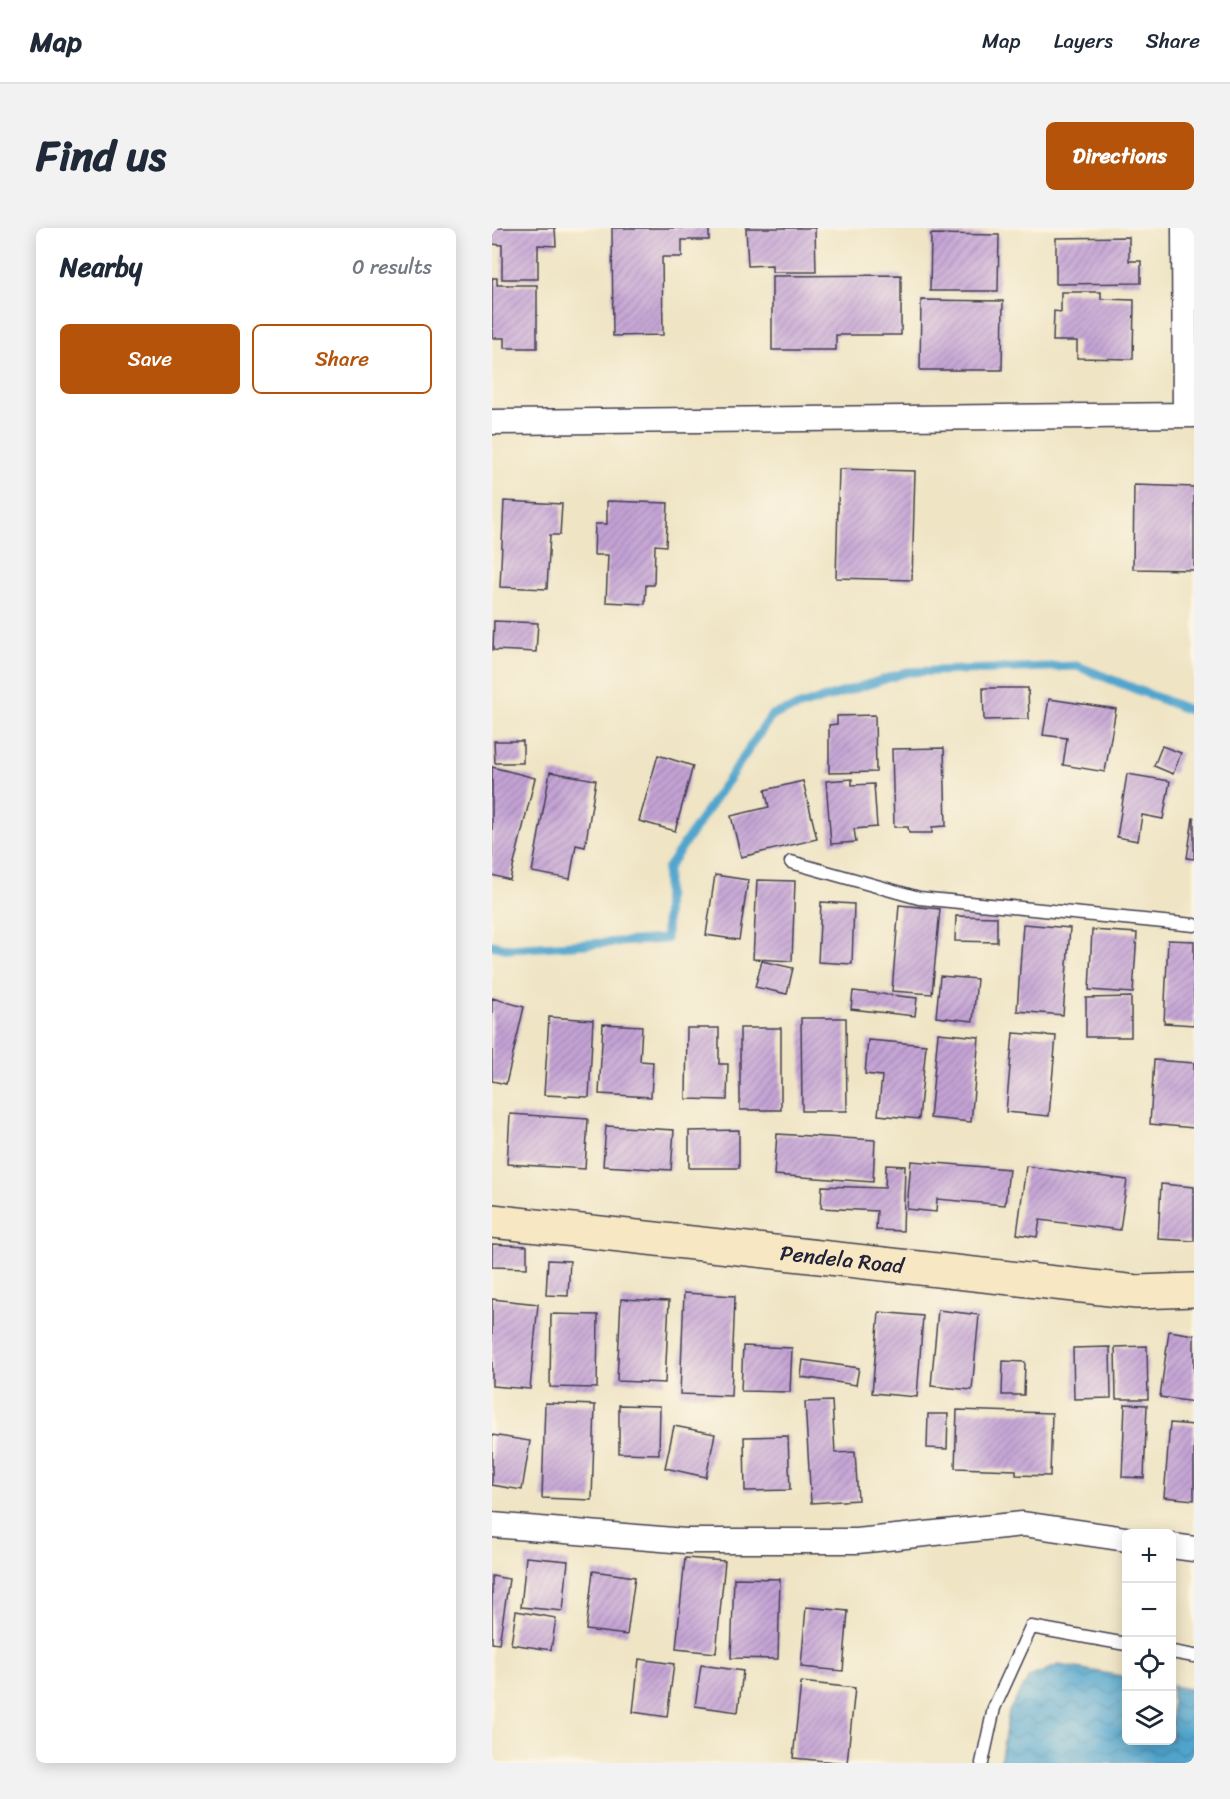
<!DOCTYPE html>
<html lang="en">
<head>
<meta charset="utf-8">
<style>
  body { margin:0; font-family:Sriracha,sans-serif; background:#f2f2f3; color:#1f2937 }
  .controls { position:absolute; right:18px; bottom:18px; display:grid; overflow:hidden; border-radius:9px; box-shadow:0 3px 15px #0003 }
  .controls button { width:54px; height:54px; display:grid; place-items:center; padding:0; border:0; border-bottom:2px solid #e0e1e3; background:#fff; color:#1f2937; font:30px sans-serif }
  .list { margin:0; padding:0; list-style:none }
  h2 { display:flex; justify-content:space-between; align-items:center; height:78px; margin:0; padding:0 24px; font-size:26px }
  h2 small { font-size:20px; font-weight:400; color:#747a83 }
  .actions { display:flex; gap:12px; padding:18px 24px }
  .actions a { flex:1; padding:14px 0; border:2px solid #b45309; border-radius:9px; text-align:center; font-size:21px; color:#b45309 }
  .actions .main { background:#b45309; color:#fff }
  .icon { flex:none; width:33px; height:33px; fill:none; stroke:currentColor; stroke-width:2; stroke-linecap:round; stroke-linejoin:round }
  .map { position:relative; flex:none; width:702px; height:1535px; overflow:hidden; border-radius:9px }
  header { display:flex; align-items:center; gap:36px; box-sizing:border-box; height:84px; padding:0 30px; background:#fff; border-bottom:2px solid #e0e1e3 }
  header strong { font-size:28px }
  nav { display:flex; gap:33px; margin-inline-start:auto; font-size:21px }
  .intro { display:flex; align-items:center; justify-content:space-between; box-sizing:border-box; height:144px; padding:0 36px }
  h1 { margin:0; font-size:42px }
  .button { padding:15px 27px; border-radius:9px; background:#b45309; color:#fff; font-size:21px; font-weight:700 }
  main { display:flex; gap:36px; padding:0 36px }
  aside { flex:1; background:#fff; border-radius:9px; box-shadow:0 3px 15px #0003 }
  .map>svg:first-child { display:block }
  .water { fill:url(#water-waves); stroke:#3a6484; stroke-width:1.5 }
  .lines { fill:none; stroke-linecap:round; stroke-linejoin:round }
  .stream { stroke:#51a5cd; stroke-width:9 }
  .building { fill:url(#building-hatch) }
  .lane-casing { stroke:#413f50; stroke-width:15 }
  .street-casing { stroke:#413f50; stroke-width:27 }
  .secondary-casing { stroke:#413f50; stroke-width:36 }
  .lane { stroke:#fff; stroke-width:12 }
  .street { stroke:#fff; stroke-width:24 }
  .secondary { stroke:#f7e8c3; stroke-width:33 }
  .labels { text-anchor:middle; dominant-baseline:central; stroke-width:5; stroke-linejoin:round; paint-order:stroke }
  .street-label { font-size:21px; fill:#22223b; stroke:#fcf5e5 }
</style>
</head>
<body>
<header>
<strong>Map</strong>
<nav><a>Map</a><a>Layers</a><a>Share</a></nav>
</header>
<div class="intro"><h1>Find us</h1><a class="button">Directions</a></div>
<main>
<aside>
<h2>Nearby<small>0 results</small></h2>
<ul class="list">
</ul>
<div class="actions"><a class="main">Save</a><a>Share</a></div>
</aside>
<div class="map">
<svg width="702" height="1535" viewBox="0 0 702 1535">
  <defs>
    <pattern id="water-waves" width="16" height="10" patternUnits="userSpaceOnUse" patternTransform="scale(1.5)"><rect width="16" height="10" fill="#51a5cd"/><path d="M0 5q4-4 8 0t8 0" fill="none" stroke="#4386a8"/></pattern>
    <pattern id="building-hatch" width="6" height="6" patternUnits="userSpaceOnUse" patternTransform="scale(1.5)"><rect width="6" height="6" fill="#c4a3d5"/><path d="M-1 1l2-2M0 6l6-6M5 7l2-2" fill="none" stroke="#9f84ae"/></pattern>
  </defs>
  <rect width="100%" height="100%" fill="#fcf5e5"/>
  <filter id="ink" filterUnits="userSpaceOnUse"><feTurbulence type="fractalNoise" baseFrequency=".0167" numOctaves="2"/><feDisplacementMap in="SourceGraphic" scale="12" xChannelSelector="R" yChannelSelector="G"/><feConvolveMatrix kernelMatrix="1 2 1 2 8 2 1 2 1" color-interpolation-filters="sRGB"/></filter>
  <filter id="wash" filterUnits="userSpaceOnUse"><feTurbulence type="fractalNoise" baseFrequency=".008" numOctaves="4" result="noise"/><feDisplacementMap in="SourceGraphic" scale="24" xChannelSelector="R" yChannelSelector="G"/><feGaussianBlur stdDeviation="1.35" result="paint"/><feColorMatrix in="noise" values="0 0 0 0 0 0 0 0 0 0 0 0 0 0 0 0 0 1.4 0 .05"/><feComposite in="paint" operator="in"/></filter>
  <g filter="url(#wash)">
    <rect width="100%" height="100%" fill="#efe4c4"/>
    <path class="water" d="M 567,1437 L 634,1449 L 634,1512 L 680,1512 L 680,1458 L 702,1462 L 702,1535 L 508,1535 L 517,1483 L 537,1449 Z"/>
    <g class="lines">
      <path class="stream" d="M 0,717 L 17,721 L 174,711 L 175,641 L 280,487 L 415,444 L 585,438 L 702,484"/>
    </g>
    <g id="blocks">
      <path class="building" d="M 0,0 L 63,0 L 64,18 L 46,17 L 46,51 L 10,51 L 10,17 L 0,16 Z
        M 120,0 L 217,0 L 217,12 L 190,12 L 190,29 L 170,29 L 171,107 L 121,108 Z
        M 254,0 L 323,0 L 324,44 L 280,44 L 280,37 L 256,38 Z
        M 439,6 L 507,7 L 506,63 L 438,63 Z
        M 637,9 L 637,33 L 649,33 L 649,55 L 564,56 L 564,10 Z
        M 409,47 L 409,107 L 344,107 L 344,122 L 280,122 L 280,48 Z
        M 0,50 L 5,50 L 5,57 L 45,57 L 45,120 L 12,120 L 12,110 L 0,110 Z
        M 569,64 L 609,64 L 609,71 L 642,72 L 641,131 L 585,130 L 585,113 L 561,113 L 562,83 L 569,84 Z
        M 429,72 L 511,73 L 510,142 L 428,142 Z
        M 347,241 L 423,243 L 420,352 L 344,350 Z
        M 642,257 L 702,259 L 702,342 L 641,341 Z
        M 12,273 L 70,276 L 68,307 L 58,307 L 55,361 L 8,359 Z
        M 115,273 L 176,275 L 174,318 L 163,317 L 162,357 L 154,357 L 153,376 L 114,374 L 116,327 L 102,327 L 103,296 L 115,296 Z
        M 2,393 L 46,395 L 44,424 L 1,422 Z
        M 491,460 L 536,460 L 537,491 L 492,492 Z
        M 557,471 L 624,481 L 613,544 L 571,537 L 575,510 L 551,507 Z
        M 383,487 L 384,544 L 337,545 L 337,497 L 345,496 L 345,488 Z
        M 2,513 L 31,513 L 31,535 L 3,535 Z
        M 670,518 L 689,525 L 681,546 L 662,538 Z
        M 452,520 L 454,598 L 440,599 L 440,605 L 417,605 L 416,599 L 402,599 L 400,521 Z
        M 166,527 L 201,538 L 183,603 L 147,593 Z
        M 0,539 L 43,550 L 18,652 L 0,647 Z
        M 58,544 L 104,552 L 93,619 L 84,617 L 78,651 L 40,644 Z
        M 635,546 L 678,553 L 671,591 L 650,587 L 646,613 L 625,609 Z
        M 360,551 L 360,557 L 382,556 L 385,599 L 362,601 L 364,614 L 339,616 L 334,553 Z
        M 311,553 L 325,611 L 249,629 L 239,588 L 277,579 L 273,562 Z
        M 701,590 L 702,590 L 702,631 L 695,630 Z
        M 223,647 L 256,652 L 247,712 L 214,707 Z
        M 265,652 L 303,653 L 300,733 L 261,731 Z
        M 329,674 L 362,676 L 360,736 L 326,734 Z
        M 407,677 L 448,681 L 440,766 L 400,763 Z
        M 464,688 L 505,689 L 505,714 L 463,713 Z
        M 531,696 L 578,700 L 571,787 L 525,783 Z
        M 600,702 L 645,705 L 641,765 L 597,762 Z
        M 676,712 L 702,713 L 702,797 L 672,795 Z
        M 270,733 L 301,740 L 295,766 L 263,759 Z
        M 448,748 L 485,751 L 481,793 L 444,789 Z
        M 361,763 L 425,770 L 423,788 L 359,781 Z
        M 639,769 L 639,809 L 594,809 L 594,770 Z
        M 0,770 L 32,779 L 14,856 L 0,853 Z
        M 57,789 L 101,792 L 97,869 L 52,867 Z
        M 309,790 L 354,790 L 355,883 L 310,883 Z
        M 111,796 L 150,798 L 148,833 L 161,834 L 159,869 L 107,866 Z
        M 195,800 L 227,800 L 227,836 L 236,836 L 235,872 L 194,871 Z
        M 248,800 L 289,800 L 289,882 L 248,882 Z
        M 446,805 L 487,809 L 479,894 L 438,890 Z
        M 521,805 L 564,808 L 557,888 L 514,884 Z
        M 376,812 L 434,817 L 427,891 L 386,887 L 390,848 L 373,846 Z
        M 662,832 L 702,835 L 702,900 L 658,896 Z
        M 18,886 L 96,891 L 93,941 L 15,936 Z
        M 114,898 L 182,902 L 179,942 L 111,938 Z
        M 247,902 L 247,940 L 197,940 L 197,903 Z
        M 285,906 L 383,912 L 381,954 L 282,947 Z
        M 419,933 L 517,941 L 513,977 L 445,971 L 444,984 L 415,981 Z
        M 394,937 L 413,938 L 411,1003 L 384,1002 L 385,983 L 329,980 L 330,958 L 393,960 Z
        M 534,938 L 635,952 L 628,1002 L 548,992 L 545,1009 L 525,1006 Z
        M 669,956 L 702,959 L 702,1013 L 666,1011 Z
        M 0,1016 L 35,1018 L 35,1040 L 0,1039 Z
        M 56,1032 L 78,1033 L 76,1068 L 54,1067 Z
        M 192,1065 L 243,1068 L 239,1168 L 188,1166 Z
        M 0,1071 L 46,1076 L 38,1161 L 0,1158 Z
        M 129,1071 L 177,1073 L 173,1155 L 125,1153 Z
        M 446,1082 L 487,1087 L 480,1162 L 439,1158 Z
        M 387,1084 L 431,1088 L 425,1169 L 380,1165 Z
        M 59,1086 L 106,1087 L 105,1160 L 58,1159 Z
        M 677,1103 L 702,1107 L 702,1174 L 668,1169 Z
        M 251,1118 L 300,1120 L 298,1164 L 249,1163 Z
        M 655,1118 L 656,1171 L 624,1171 L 623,1119 Z
        M 618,1119 L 619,1170 L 582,1171 L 581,1120 Z
        M 311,1132 L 367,1140 L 364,1157 L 309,1149 Z
        M 511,1133 L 533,1134 L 532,1167 L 510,1167 Z
        M 340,1173 L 343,1225 L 363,1224 L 366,1272 L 319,1275 L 313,1174 Z
        M 53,1175 L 103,1177 L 100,1272 L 50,1270 Z
        M 633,1176 L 655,1177 L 652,1250 L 630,1249 Z
        M 127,1177 L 168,1178 L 167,1226 L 127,1225 Z
        M 465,1182 L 560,1185 L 558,1248 L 524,1247 L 524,1242 L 463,1240 Z
        M 436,1186 L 456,1186 L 455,1221 L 435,1220 Z
        M 678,1195 L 702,1197 L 702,1272 L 672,1269 Z
        M 182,1198 L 223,1206 L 214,1249 L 173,1240 Z
        M 0,1207 L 38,1213 L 30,1262 L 0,1257 Z
        M 296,1208 L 298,1262 L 253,1263 L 252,1209 Z
        M 34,1329 L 76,1333 L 71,1383 L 29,1379 Z
        M 193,1330 L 233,1333 L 224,1425 L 184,1421 Z
        M 101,1343 L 143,1349 L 135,1407 L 94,1402 Z
        M 0,1348 L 17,1351 L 7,1416 L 0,1415 Z
        M 242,1350 L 288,1351 L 286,1431 L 239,1430 Z
        M 314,1379 L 356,1383 L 351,1443 L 309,1439 Z
        M 24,1383 L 64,1390 L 59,1422 L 19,1416 Z
        M 147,1431 L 182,1436 L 175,1489 L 141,1484 Z
        M 209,1437 L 251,1443 L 246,1484 L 203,1478 Z
        M 309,1454 L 363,1460 L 355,1535 L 301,1530 Z"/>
    </g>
  </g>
  <g filter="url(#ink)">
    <use href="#blocks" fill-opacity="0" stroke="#413f50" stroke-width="1.5"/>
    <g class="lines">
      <g class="lane-casing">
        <path id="lane" d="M 299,634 L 427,670 L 702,697
          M 680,1424 L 702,1428
          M 490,1535 L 502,1480 L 539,1399 L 634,1416"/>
      </g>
      <g class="street-casing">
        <path id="street" d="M 692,0 L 693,186
          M 0,194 L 702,187
          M 0,1297 L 193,1313 L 365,1313 L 531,1296 L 634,1311
          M 680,1318 L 702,1321"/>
      </g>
      <g class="secondary-casing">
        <g id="secondary">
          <path id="s1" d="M 0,993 L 645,1064 L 702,1062"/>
        </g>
      </g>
      <use href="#lane" class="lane"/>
      <use href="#street" class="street"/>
      <use href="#secondary" class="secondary"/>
    </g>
  </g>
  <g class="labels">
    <g class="street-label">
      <text stroke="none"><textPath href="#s1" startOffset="352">Pendela Road</textPath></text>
    </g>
  </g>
</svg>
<div class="controls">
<button>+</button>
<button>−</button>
<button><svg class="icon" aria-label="locate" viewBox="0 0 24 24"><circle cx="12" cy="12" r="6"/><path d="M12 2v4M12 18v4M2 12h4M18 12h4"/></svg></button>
<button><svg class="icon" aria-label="layers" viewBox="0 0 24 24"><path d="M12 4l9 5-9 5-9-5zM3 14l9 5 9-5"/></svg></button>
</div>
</div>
</main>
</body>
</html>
